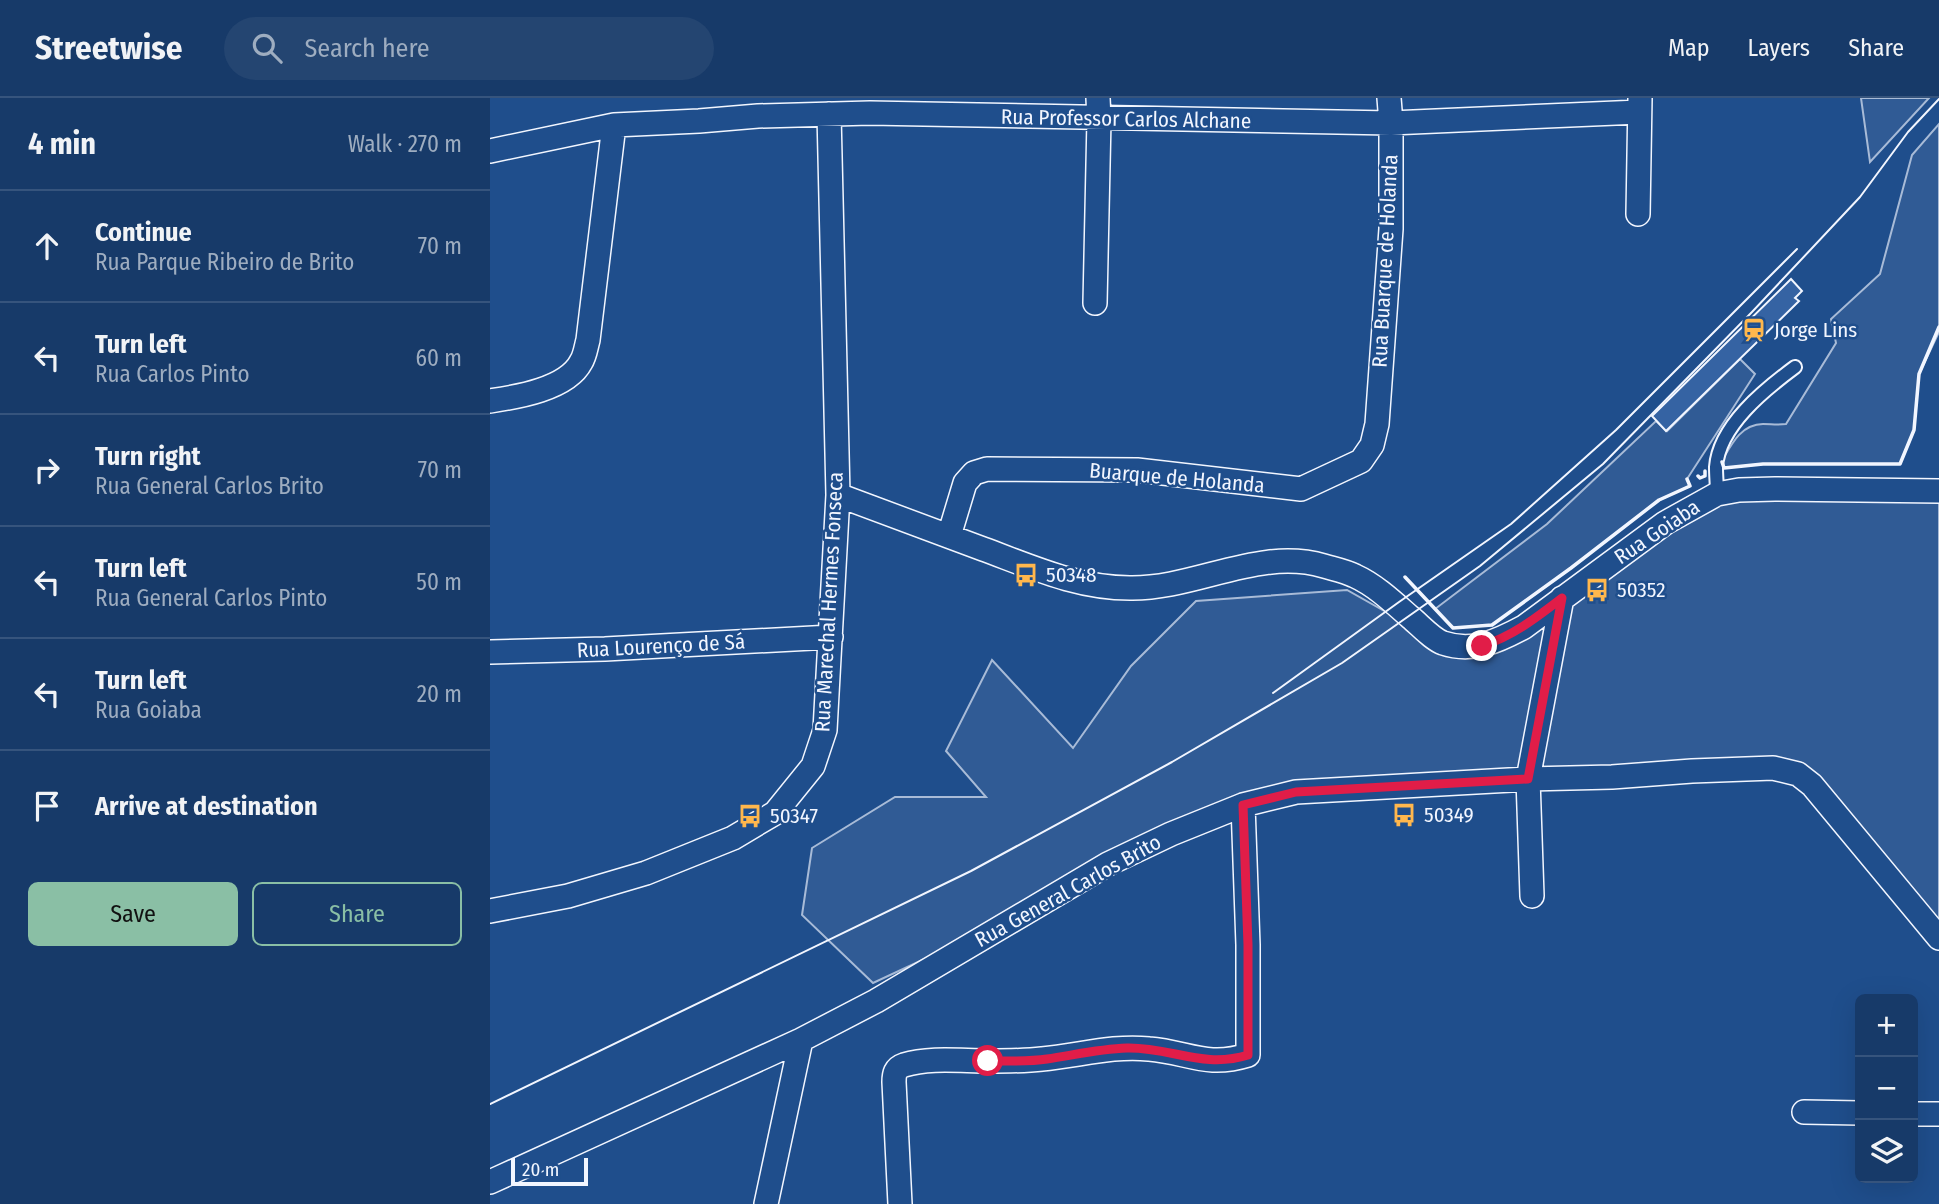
<!DOCTYPE html>
<html lang="en">
<head>
<meta charset="utf-8">
<style>
  body { margin:0; font-family:"Fira Sans Condensed",sans-serif; background:#244571; color:#f1f3f6 }
  .controls { position:absolute; right:21px; bottom:21px; display:grid; overflow:hidden; border-radius:10px; box-shadow:0 7px 28px #0002 }
  .controls button { width:63px; height:63px; display:grid; place-items:center; padding:0; border:0; border-bottom:2px solid #36547d; background:#173a69; color:#f1f3f6; font:35px sans-serif }
  .scale { position:absolute; left:21px; bottom:18px; width:77px; box-sizing:border-box; padding-left:7px; border:4px solid #f2f6ff; border-top:0; font-size:19px; line-height:24px; white-space:nowrap; color:#f2f6ff; -webkit-text-stroke:5px #1f4e8c; paint-order:stroke }
  .stop { position:absolute; width:21px; height:21px; margin:-16px; border:5px solid #e11d48; border-radius:50%; background:#fff }
  .stop.end { background:#e11d48; border-color:#fff; box-shadow:0 2px 7px #0008 }
  .list { margin:0; padding:0; list-style:none }
  h2 { display:flex; justify-content:space-between; align-items:center; height:91px; margin:0; padding:0 28px; font-size:30px }
  h2 small { font-size:23px; font-weight:400; color:#9eadc0 }
  .list li { display:grid; grid-template-columns:46px 1fr auto; gap:21px; align-items:center; box-sizing:border-box; height:112px; padding:0 28px; border-top:2px solid #36547d }
  .list b { display:block; font-size:26px; white-space:nowrap }
  .list p { margin:0; font-size:23px; white-space:nowrap; color:#9eadc0 }
  .list em { font-size:23px; font-style:normal; color:#9eadc0 }
  .actions { display:flex; gap:14px; padding:21px 28px }
  .actions a { flex:1; padding:16px 0; border:2px solid #8abfa5; border-radius:10px; text-align:center; font-size:24px; color:#8abfa5 }
  .actions .main { background:#8abfa5; color:#111 }
  .icon { flex:none; width:38px; height:38px; fill:none; stroke:currentColor; stroke-width:2; stroke-linecap:round; stroke-linejoin:round }
  .map { position:relative; flex:none; width:1449px; height:1106px; overflow:hidden }
  header { display:flex; align-items:center; gap:42px; box-sizing:border-box; height:98px; padding:0 35px; background:#173a69; border-bottom:2px solid #36547d }
  header strong { font-size:33px }
  nav { display:flex; gap:38px; margin-inline-start:auto; font-size:24px }
  .search { width:490px; height:63px; background:#244571; display:flex; align-items:center; gap:18px; box-sizing:border-box; padding:0 24px; border-radius:38px; color:#9eadc0; font-size:26px }
  main { display:flex }
  aside { flex:1; background:#173a69 }
  .map>svg:first-child { display:block }
  .green { fill:#305b95; stroke:#a8bbd7; stroke-width:2 }
  .building { fill:#3563a3; stroke:#f2f6ff; stroke-width:2 }
  .lines { fill:none; stroke-linecap:round; stroke-linejoin:round }
  .service-casing { stroke:#f2f6ff; stroke-width:16 }
  .minor-casing { stroke:#f2f6ff; stroke-width:26 }
  .service { stroke:#1f4e8c; stroke-width:12 }
  .minor { stroke:#1f4e8c; stroke-width:23 }
  .tram { stroke:#f2f6ff; stroke-width:2 }
  .wall { stroke:#f2f6ff; stroke-width:3.5 }
  .route { stroke:#e11d48; stroke-width:9 }
  .labels { text-anchor:middle; dominant-baseline:central; stroke-width:5; stroke-linejoin:round; paint-order:stroke }
  .street-label { font-size:21px; fill:#f2f6ff; stroke:#1f4e8c }
  .poi-label { font-size:21px; fill:#f2f6ff; stroke:#1f4e8c; text-anchor:start }
</style>
</head>
<body>
<header>
<strong>Streetwise</strong>
<div class="search"><svg class="icon" aria-label="search" viewBox="0 0 24 24"><circle cx="10" cy="10" r="6"/><path d="M15 15l6 6"/></svg>Search here</div>
<nav><a>Map</a><a>Layers</a><a>Share</a></nav>
</header>
<main>
<aside>
<h2>4 min<small>Walk · 270 m</small></h2>
<ul class="list">
<li><svg class="icon" aria-label="ahead" viewBox="0 0 24 24"><path d="M12 20V5M6 11l6-6 6 6"/></svg><div><b>Continue</b><p>Rua Parque Ribeiro de Brito</p></div><em>70 m</em></li>
<li><svg class="icon" aria-label="left" viewBox="0 0 24 24"><path d="M17 20v-9H6M10 6l-5 5 5 5"/></svg><div><b>Turn left</b><p>Rua Carlos Pinto</p></div><em>60 m</em></li>
<li><svg class="icon" aria-label="right" viewBox="0 0 24 24"><path d="M7 20v-9h11M14 6l5 5-5 5"/></svg><div><b>Turn right</b><p>Rua General Carlos Brito</p></div><em>70 m</em></li>
<li><svg class="icon" aria-label="left" viewBox="0 0 24 24"><path d="M17 20v-9H6M10 6l-5 5 5 5"/></svg><div><b>Turn left</b><p>Rua General Carlos Pinto</p></div><em>50 m</em></li>
<li><svg class="icon" aria-label="left" viewBox="0 0 24 24"><path d="M17 20v-9H6M10 6l-5 5 5 5"/></svg><div><b>Turn left</b><p>Rua Goiaba</p></div><em>20 m</em></li>
<li><svg class="icon" aria-label="arrive" viewBox="0 0 24 24"><path d="M6 21V4h12l-3 4 3 4H6"/></svg><div><b>Arrive at destination</b></div></li>
</ul>
<div class="actions"><a class="main">Save</a><a>Share</a></div>
</aside>
<div class="map">
<svg width="1449" height="1106" viewBox="0 0 1449 1106">
  <rect width="100%" height="100%" fill="#1f4e8c"/>
  <path class="green" d="M 1371,0 L 1439,0 L 1380,64 Z
    M 1449,26 L 1449,234 L 1429,276 L 1424,332 L 1410,366 L 1273,366 L 1234,370 L 1231,366 L 1233,361 C 1242,345 1252,326 1273,326 C 1281,326 1288,327 1296,326 L 1346,245 L 1341,221 L 1390,176 L 1422,57 Z
    M 1250,261 L 1265,276 L 1197,381 L 1200,388 L 1169,402 L 1081,470 L 1002,527 L 963,530 L 945,511 L 1057,426 L 1166,323 L 1177,333 Z
    M 1449,396 L 1449,842 L 1308,676 L 777,701 L 383,885 L 312,817 L 322,750 L 405,699 L 496,699 L 456,653 L 502,562 L 583,650 L 641,568 L 706,503 L 857,492 L 951,545 L 1034,529 L 1210,404 Z"/>
  <path class="building" d="M 1301,181 L 1312,193 L 1305,200 L 1309,203 L 1176,333 L 1162,318 Z"/>
  <g class="lines">
    <g class="service-casing">
      <path id="service" d="M 1227,396 C 1227,387 1226,378 1226,369 C 1229,328 1274,292 1305,269"/>
    </g>
    <g class="minor-casing">
      <path id="minor" d="M 0,53 L 124,27 L 209,23 L 268,18 L 380,15 L 901,25 L 1149,14
        M 1148,116 L 1150,0
        M 605,205 L 609,21 L 608,0
        M 0,303 C 27,299 77,291 91,264 C 95,258 96,249 98,242 L 124,27
        M 348,397 C 396,415 444,433 493,451 C 542,469 587,490 640,490 C 706,491 769,449 834,468 C 844,471 855,473 865,478 C 885,487 903,504 920,519 C 930,527 942,541 953,545 C 983,555 1008,543 1034,529 L 1175,425 L 1227,396 L 1249,392 L 1285,391 L 1449,393
        M 459,438 L 475,385 L 484,375 L 497,371 L 647,372 L 811,391 L 871,363 L 882,347 L 887,326 L 901,131 L 901,25 L 899,0
        M 1072,500 L 1038,681 L 1122,679 L 1202,673 L 1283,670 L 1308,676 L 1322,687 L 1449,840
        M 0,554 L 115,551 L 341,539
        M 0,813 L 78,798 L 156,775 L 243,740 L 285,715 L 323,668 L 335,632 L 348,397 L 339,16
        M 1314,1014 L 1370,1015
        M 1423,1016 L 1449,1016
        M 0,1084 L 311,942 L 386,903 L 618,766 L 681,736 L 753,707 L 806,694 L 1038,681 L 1042,798
        M 276,1106 L 311,942
        M 410,1106 L 404,984 C 404,976 405,970 414,967 C 440,959 471,963 499,963 C 517,963 535,963 552,961 C 588,958 622,947 659,951 C 698,954 716,970 758,957 L 758,847 L 753,707"/>
    </g>
    <use href="#service" class="service"/>
    <use href="#minor" class="minor"/>
    <path class="tram" d="M 783,595 L 909,504 L 1021,426 L 1126,332 L 1307,151
      M 0,1006 L 481,773 L 682,664 L 852,565 L 990,468 L 1113,366 L 1262,214 L 1370,99 L 1418,34 L 1449,1"/>
    <path class="wall" d="M 1232,364 L 1234,370 L 1273,366 L 1410,366 L 1424,332 L 1429,276 L 1449,229
      M 1208,378 L 1210,380 L 1215,378 L 1215,373
      M 915,479 L 963,530 L 1002,527 L 1081,470 L 1169,402 L 1200,388 L 1197,381"/>
  </g>
  <g class="lines">
    <path class="route" d="M 498,963 C 517,963 537,964 557,961 C 584,957 609,951 637,950 C 681,949 713,971 758,957 L 758,847 L 753,707 L 806,694 L 1038,681 L 1072,500 C 1046,520 1023,538 992,548"/>
  </g>
  <defs>
    <g id="station-bare" transform="scale(1.89)"><path d="M-3-6H3Q5-6 5-4V2Q5 4 3 4L4.5 6H3L1.5 4h-3L-3 6H-4.5L-3 4Q-5 4-5 2V-4Q-5-6-3-6ZM-3.5-4v3h7v-3ZM-3.5 1v1.5H-2V1ZM2 1v1.5H3.5V1Z" fill="#ffb74d" stroke="#1f4e8c" stroke-width="2.5" paint-order="stroke"/></g>
    <g id="bus-bare" transform="scale(1.89)"><path d="M-5-6H5V4H4V6H2V4H-2V6H-4V4H-5ZM-3.5-4V0h7V-4ZM-3.5 1.2v1.5H-2V1.2ZM2 1.2v1.5H3.5V1.2Z" fill="#ffb74d" stroke="#1f4e8c" stroke-width="2.5" paint-order="stroke"/></g>
  </defs>
  <g fill-rule="evenodd">
    <use href="#station-bare" x="1264" y="232"/>
    <use href="#bus-bare" x="536" y="477"/>
    <use href="#bus-bare" x="1107" y="492"/>
    <use href="#bus-bare" x="914" y="717"/>
    <use href="#bus-bare" x="260" y="718"/>
  </g>
  <g class="labels">
    <g class="street-label">
      <text transform="translate(636 21) rotate(1)">Rua Professor Carlos Alchane</text>
      <text transform="translate(895 163) rotate(-87)">Rua Buarque de Holanda</text>
      <text transform="translate(687 380) rotate(5)">Buarque de Holanda</text>
      <text transform="translate(1167 434) rotate(-34)">Rua Goiaba</text>
      <text transform="translate(339 504) rotate(-87)">Rua Marechal Hermes Fonseca</text>
      <text transform="translate(171 548) rotate(-3)">Rua Lourenço de Sá</text>
      <text transform="translate(578 793) rotate(-29)">Rua General Carlos Brito</text>
    </g>
    <g class="poi-label">
      <text x="1284" y="232">Jorge Lins</text>
      <text x="556" y="477">50348</text>
      <text x="1127" y="492">50352</text>
      <text x="934" y="717">50349</text>
      <text x="280" y="718">50347</text>
    </g>
  </g>
</svg>
<div class="controls">
<button>+</button>
<button>−</button>
<button><svg class="icon" aria-label="layers" viewBox="0 0 24 24"><path d="M12 4l9 5-9 5-9-5zM3 14l9 5 9-5"/></svg></button>
</div>
<div class="scale">20 m</div>
<div class="stop" style="left:498px;top:963px"></div>
<div class="stop end" style="left:992px;top:548px"></div>
</div>
</main>
</body>
</html>
